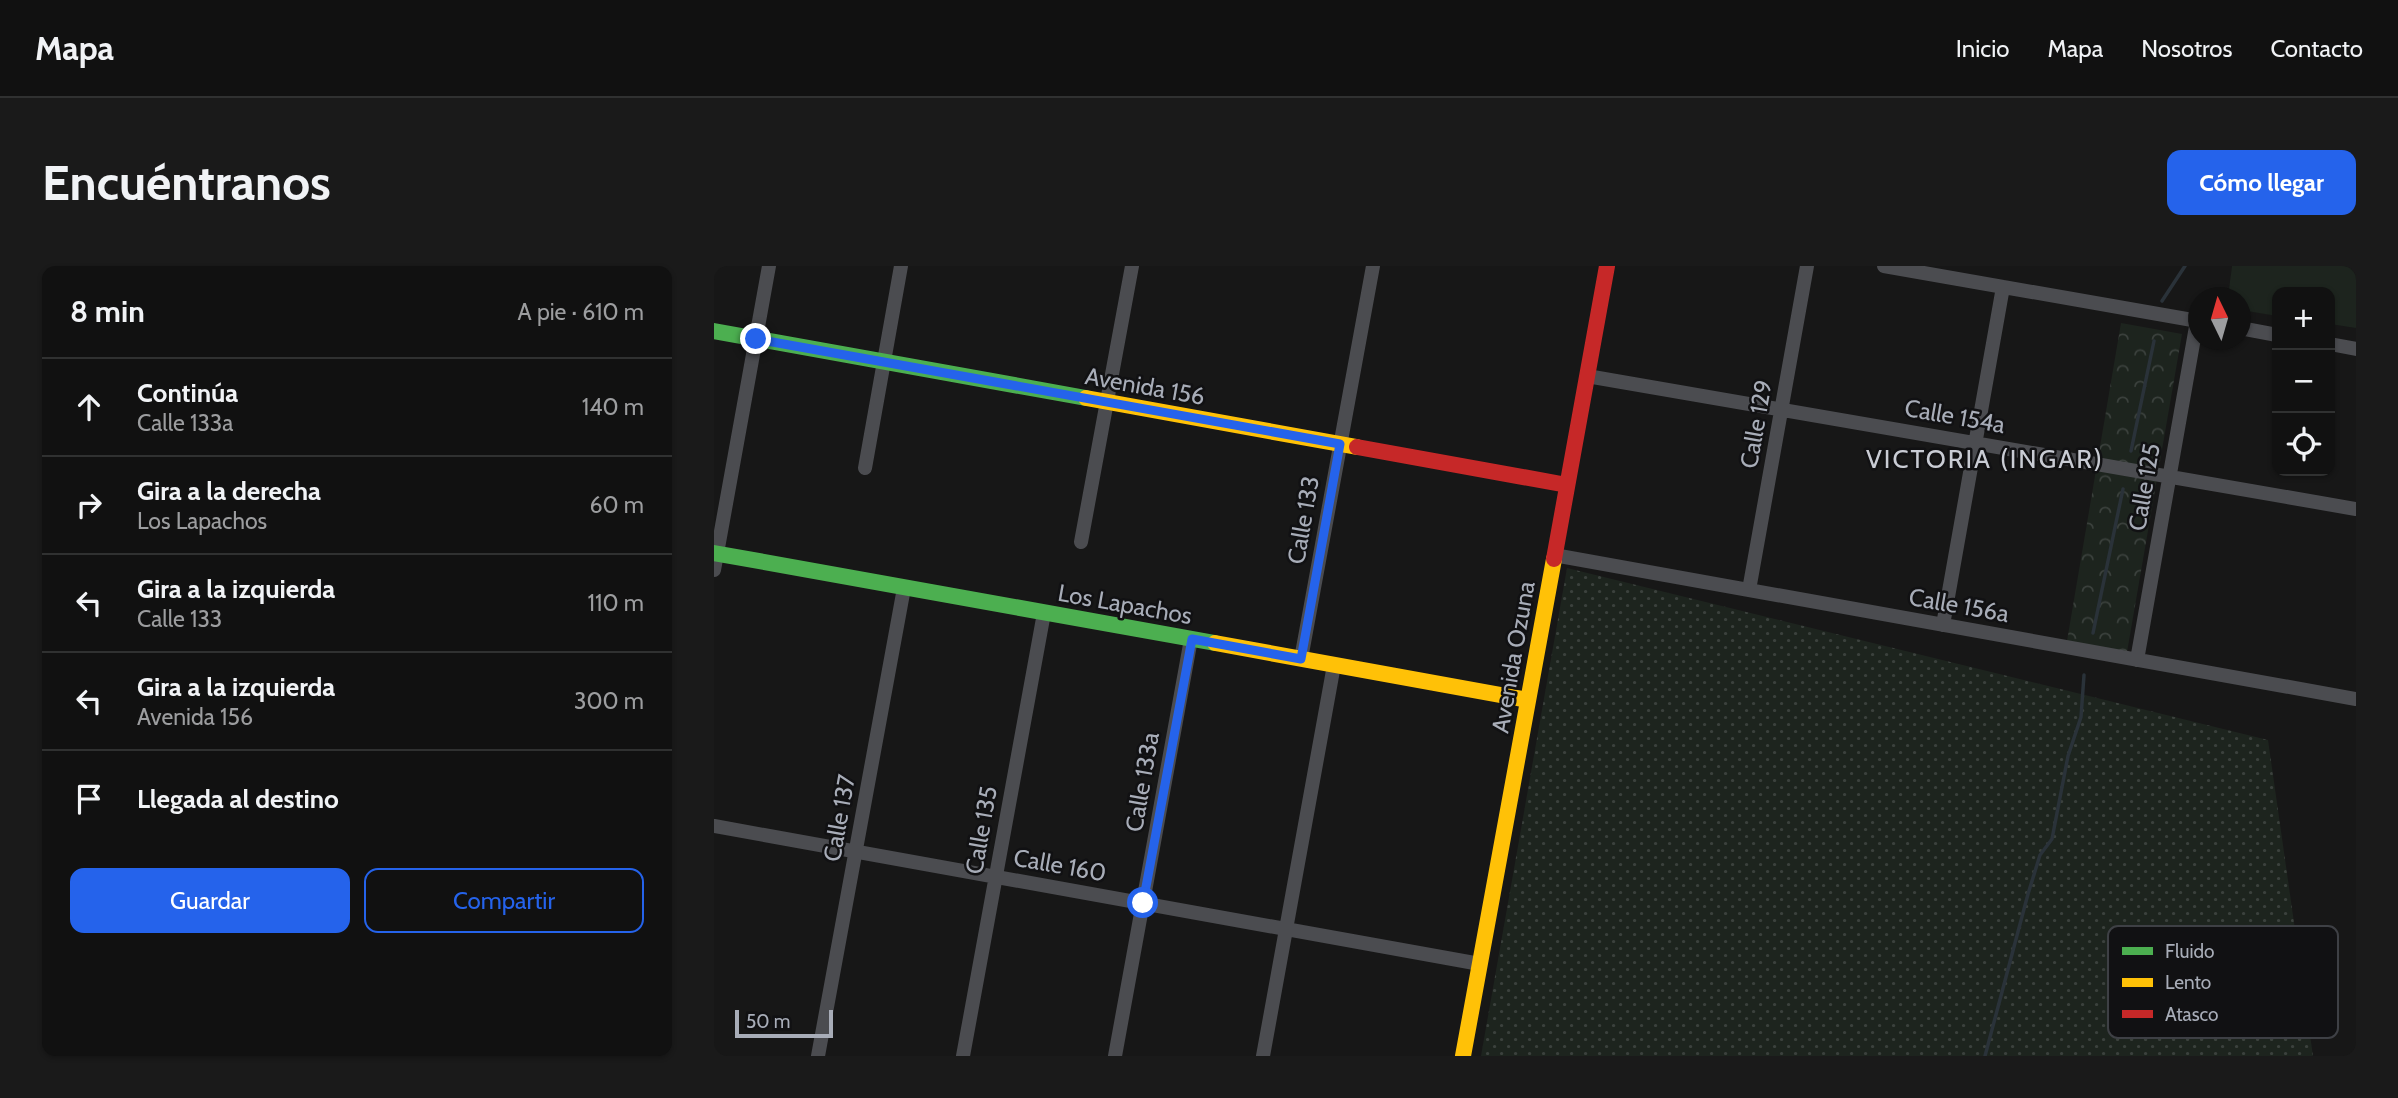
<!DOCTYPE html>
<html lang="es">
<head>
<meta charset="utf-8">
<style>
  body { margin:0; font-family:Cabin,sans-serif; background:#1a1a1a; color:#f1f3f6 }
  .controls { position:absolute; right:21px; top:21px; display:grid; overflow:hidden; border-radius:14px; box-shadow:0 2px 5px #0004 }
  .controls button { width:63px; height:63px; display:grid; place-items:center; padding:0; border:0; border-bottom:2px solid #303131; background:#111; color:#f1f3f6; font:35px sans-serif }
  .compass { position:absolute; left:1474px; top:21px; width:63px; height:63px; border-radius:50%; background:#111; box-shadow:0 2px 5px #0004; rotate:355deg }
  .scale { position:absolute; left:21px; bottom:18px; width:98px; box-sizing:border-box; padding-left:7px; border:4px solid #a8adb8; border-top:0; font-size:19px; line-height:24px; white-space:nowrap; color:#a8adb8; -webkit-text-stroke:5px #111113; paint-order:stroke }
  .stop { position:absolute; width:21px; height:21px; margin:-16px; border:5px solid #2563eb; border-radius:50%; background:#fff }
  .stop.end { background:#2563eb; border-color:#fff; box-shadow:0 2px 7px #0008 }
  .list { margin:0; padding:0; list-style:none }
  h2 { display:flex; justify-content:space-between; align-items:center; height:91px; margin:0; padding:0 28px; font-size:30px }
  h2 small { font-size:23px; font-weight:400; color:#9c9d9f }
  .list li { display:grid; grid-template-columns:46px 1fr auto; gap:21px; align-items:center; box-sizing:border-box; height:98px; padding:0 28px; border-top:2px solid #303131 }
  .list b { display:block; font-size:26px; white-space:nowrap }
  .list p { margin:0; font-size:23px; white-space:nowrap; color:#9c9d9f }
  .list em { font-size:23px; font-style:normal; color:#9c9d9f }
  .actions { display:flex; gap:14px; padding:21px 28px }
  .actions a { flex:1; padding:16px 0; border:2px solid #2563eb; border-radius:14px; text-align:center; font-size:24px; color:#2563eb }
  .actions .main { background:#2563eb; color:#fff }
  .icon { flex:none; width:38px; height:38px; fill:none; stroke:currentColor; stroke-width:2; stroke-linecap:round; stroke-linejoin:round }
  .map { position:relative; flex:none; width:1642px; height:790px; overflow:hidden; border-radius:14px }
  header { display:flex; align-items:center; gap:42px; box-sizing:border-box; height:98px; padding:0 35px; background:#111; border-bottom:2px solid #303131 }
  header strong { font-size:33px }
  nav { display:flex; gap:38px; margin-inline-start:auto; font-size:24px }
  .intro { display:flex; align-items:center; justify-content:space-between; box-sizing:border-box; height:168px; padding:0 42px }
  h1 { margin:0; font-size:49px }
  .button { padding:18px 32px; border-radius:14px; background:#2563eb; color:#fff; font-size:24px; font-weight:700 }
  main { display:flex; gap:42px; padding:0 42px }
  aside { flex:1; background:#111; border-radius:14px; box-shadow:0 2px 5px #0004 }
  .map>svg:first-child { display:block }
  .grass { fill:url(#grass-dots) }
  .forest { fill:url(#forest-crowns) }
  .pitch { fill:#1d241e }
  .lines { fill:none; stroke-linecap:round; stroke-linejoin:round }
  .stream { stroke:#2a3239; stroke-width:3.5 }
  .street { stroke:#4b4c50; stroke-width:14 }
  .fast { stroke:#4caf50; stroke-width:16 }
  .slow { stroke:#ffc107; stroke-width:16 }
  .jam { stroke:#c62828; stroke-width:16 }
  .route { stroke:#2563eb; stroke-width:9 }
  .labels { text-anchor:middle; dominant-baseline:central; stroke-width:5; stroke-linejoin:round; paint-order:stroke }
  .street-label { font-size:24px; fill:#a8adb8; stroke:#111113 }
  .neighbourhood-label { font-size:26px; letter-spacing:2px; fill:#c9ccd4; stroke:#111113 }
  .key { fill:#111113; stroke:#3e4045; stroke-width:2 }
  .key-label { font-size:19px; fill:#a8adb8 }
</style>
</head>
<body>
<header>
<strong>Mapa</strong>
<nav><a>Inicio</a><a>Mapa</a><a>Nosotros</a><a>Contacto</a></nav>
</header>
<div class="intro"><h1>Encuéntranos</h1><a class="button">Cómo llegar</a></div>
<main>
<aside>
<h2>8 min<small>A pie · 610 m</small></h2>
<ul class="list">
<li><svg class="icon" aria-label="ahead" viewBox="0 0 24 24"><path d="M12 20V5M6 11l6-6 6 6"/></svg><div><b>Continúa</b><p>Calle 133a</p></div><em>140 m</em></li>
<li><svg class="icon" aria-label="right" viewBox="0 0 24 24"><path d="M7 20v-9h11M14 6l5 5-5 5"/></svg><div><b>Gira a la derecha</b><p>Los Lapachos</p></div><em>60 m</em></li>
<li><svg class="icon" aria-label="left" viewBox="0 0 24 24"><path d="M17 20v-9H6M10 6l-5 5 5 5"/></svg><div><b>Gira a la izquierda</b><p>Calle 133</p></div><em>110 m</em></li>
<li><svg class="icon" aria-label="left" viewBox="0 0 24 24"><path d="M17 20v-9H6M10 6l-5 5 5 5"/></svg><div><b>Gira a la izquierda</b><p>Avenida 156</p></div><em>300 m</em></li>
<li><svg class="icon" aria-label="arrive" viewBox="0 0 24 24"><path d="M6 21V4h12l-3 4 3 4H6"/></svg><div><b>Llegada al destino</b></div></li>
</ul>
<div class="actions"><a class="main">Guardar</a><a>Compartir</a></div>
</aside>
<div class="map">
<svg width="1642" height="790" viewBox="0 0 1642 790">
  <defs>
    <pattern id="grass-dots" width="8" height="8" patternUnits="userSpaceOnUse" patternTransform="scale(1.75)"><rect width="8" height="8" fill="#1d241e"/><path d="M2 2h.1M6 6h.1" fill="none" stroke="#3b413d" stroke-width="1.8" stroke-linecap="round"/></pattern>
    <pattern id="forest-crowns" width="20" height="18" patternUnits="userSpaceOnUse" patternTransform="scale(1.75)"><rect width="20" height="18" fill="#1d241e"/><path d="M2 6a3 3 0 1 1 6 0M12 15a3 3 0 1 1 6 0" fill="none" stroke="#3b413d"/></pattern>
  </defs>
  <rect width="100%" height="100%" fill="#171717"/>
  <path class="grass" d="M 853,302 L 1554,474 L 1599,790 L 767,790 Z"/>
  <path class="forest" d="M 1407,57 L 1468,68 L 1413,386 L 1353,375 Z"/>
  <path class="pitch" d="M 1518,0 L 1642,0 L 1642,62 L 1616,58 L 1616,26 L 1563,26 L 1563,50 L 1527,44 L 1526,32 L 1514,31 Z"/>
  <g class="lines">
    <path class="stream" d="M 1448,35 L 1471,0
      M 1417,185 L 1440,75
      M 1379,367 L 1409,223
      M 1271,790 L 1314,628 L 1326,589 L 1338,573 L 1354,490 L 1367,451 L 1370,409"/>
    <path class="street" d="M 1170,0 L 1484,55
      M 1526,62 L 1563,69
      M 1616,78 L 1642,83
      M 873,110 L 1642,243
      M 151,202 L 187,0
      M 367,276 L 418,0
      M 840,289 L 1642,433
      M 0,304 L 55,0
      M 1035,324 L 1093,0
      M 1229,359 L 1289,21
      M 587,393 L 659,0
      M 1423,394 L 1483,55
      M 0,560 L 766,698
      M 104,790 L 190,322
      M 249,790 L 330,347
      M 401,790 L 477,373
      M 549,790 L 620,399"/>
    <path class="fast" d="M 0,65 L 372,132
      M 0,287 L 501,377"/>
    <path class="slow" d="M 372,132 L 643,181
      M 501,377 L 814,434
      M 749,790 L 840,293"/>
    <path class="jam" d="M 643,181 L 853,219
      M 840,293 L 893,0"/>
  </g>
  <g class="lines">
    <path class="route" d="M 42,73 L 626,178 L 587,393 L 478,373 L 429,637"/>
  </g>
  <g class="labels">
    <g class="street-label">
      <text transform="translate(431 120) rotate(10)">Avenida 156</text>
      <text transform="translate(1241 150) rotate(10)">Calle 154a</text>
      <text transform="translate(1042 158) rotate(-80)">Calle 129</text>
      <text transform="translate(1430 221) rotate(-80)">Calle 125</text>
      <text transform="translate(589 254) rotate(-80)">Calle 133</text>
      <text transform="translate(411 338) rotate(10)">Los Lapachos</text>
      <text transform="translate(1245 339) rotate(10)">Calle 156a</text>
      <text transform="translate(799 391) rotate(-80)">Avenida Ozuna</text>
      <text transform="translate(428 516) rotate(-80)">Calle 133a</text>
      <text transform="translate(125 552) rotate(-80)">Calle 137</text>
      <text transform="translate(267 564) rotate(-80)">Calle 135</text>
      <text transform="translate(346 599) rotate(10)">Calle 160</text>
    </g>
    <g class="neighbourhood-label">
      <text x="1271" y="193">VICTORIA (INGAR)</text>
    </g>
  </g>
  <rect x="1394" y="660" width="230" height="112" rx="10" class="key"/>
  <rect x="1408" y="681" width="31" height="8" fill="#4caf50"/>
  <rect x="1408" y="712" width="31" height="9" fill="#ffc107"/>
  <rect x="1408" y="744" width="31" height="8" fill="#c62828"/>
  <g class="key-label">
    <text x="1451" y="692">Fluido</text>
    <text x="1451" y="723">Lento</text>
    <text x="1451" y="755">Atasco</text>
  </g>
</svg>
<div class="controls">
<button>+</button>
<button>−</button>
<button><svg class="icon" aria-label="locate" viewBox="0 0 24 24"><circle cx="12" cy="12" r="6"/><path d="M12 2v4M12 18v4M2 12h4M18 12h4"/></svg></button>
</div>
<svg class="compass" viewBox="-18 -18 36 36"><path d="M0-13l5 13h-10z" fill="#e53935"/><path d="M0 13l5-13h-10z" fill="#9c9d9f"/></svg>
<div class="scale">50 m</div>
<div class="stop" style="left:429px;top:637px"></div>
<div class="stop end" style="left:42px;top:73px"></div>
</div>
</main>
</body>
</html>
